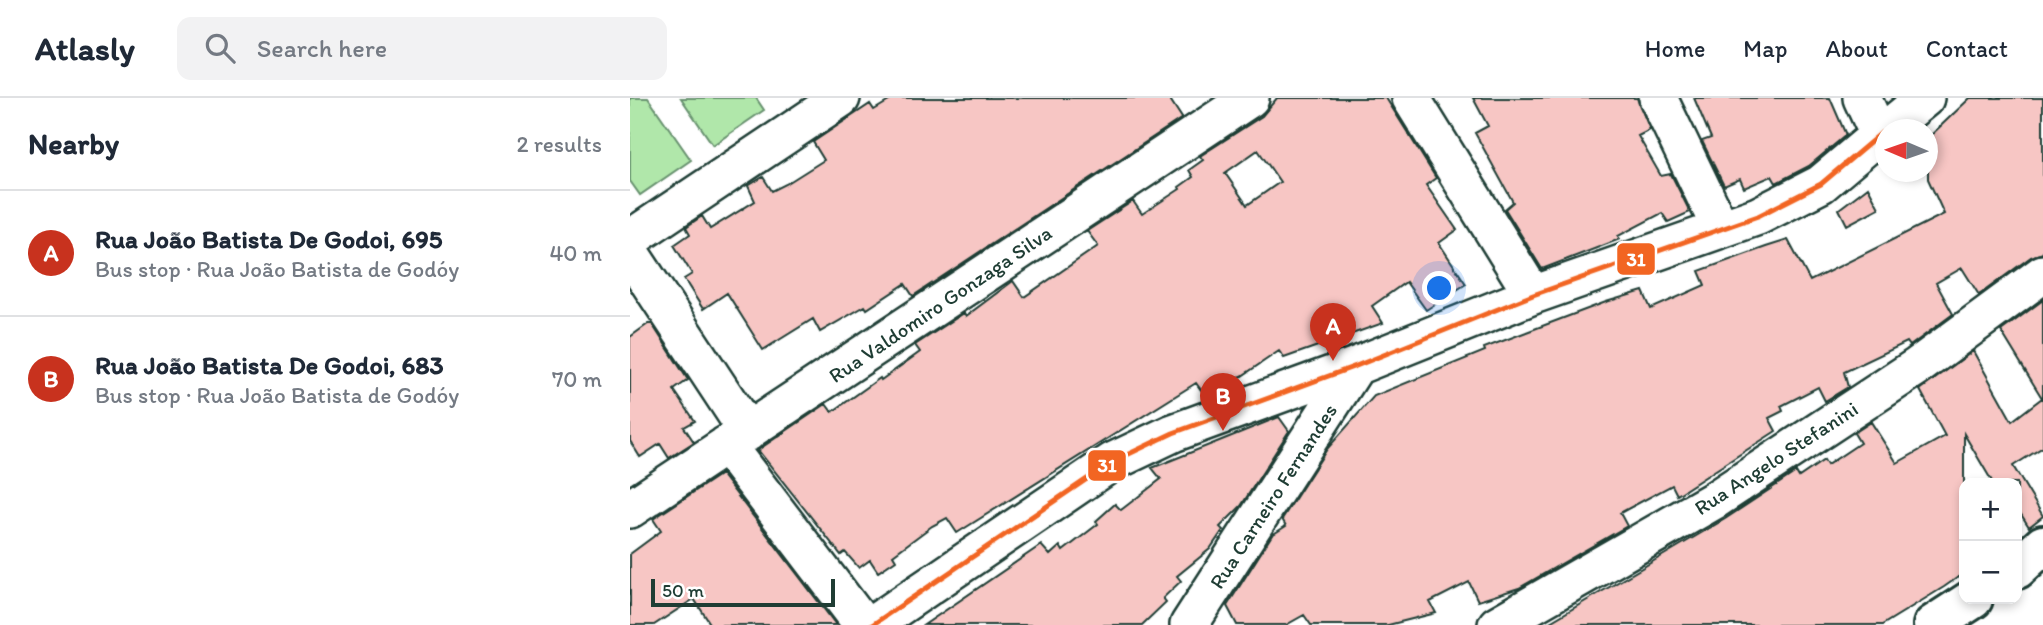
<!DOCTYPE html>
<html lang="en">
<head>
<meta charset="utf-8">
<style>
  body { margin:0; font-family:Itim,sans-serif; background:#f2f2f3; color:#1f2937 }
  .controls { position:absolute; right:21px; bottom:21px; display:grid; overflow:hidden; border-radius:14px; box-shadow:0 4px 10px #0003 }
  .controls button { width:63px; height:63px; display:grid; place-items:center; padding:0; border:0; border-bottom:2px solid #e0e1e3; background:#fff; color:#1f2937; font:35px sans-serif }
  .compass { position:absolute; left:1245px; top:21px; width:63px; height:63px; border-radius:50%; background:#fff; box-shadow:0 4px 10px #0003; rotate:272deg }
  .scale { position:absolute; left:21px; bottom:18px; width:184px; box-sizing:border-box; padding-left:7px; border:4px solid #1f3d34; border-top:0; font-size:19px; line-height:24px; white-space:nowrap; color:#1f3d34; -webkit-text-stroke:5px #fff; paint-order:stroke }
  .you { position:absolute; left:810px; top:191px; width:24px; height:24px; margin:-18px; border:5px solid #fff; border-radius:50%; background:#1a73e8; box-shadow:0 0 0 10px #1a73e833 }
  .badge { display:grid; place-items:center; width:46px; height:46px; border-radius:50%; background:#c8321e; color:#fff; font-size:23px; font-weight:700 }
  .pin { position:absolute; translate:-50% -58px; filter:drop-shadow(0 2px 4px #0008) }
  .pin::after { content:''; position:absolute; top:37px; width:24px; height:21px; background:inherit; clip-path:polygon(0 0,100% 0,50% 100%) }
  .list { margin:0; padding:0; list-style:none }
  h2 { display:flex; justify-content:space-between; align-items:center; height:91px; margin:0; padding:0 28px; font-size:30px }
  h2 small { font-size:23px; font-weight:400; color:#747a83 }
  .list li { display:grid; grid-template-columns:46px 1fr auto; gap:21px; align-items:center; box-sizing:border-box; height:126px; padding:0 28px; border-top:2px solid #e0e1e3 }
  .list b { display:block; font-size:26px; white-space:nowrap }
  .list p { margin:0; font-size:23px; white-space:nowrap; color:#747a83 }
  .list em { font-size:23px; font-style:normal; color:#747a83 }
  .icon { flex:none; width:38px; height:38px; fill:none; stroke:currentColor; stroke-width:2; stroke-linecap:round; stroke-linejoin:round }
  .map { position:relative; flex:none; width:1413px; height:527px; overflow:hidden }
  header { display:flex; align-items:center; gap:42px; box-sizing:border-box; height:98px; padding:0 35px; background:#fff; border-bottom:2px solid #e0e1e3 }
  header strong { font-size:33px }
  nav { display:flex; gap:38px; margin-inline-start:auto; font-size:24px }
  .search { width:490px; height:63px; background:#f2f2f3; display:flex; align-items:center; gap:18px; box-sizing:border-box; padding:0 24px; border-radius:14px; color:#747a83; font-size:26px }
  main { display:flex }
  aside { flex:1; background:#fff }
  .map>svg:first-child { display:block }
  .green { fill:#b0e7aa; stroke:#68926f; stroke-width:2 }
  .building { fill:#f7c6c4; stroke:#1f3d34; stroke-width:2; fill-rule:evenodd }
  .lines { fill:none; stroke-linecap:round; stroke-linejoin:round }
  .minor-casing { stroke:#1f3d34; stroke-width:42 }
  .major-casing { stroke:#1f3d34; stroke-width:44 }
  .minor { stroke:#fff; stroke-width:37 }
  .major { stroke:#fff; stroke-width:38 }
  .bus-1-casing { stroke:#fff; stroke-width:10 }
  .bus-1 { stroke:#f26522; stroke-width:5 }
  .labels { text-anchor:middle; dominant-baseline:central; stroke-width:5; stroke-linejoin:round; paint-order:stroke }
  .street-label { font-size:21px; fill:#1f3d34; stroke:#fff }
  .line-badge { stroke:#fff; stroke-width:2.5 }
  .badge-label { font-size:19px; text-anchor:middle; font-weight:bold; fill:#fff }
</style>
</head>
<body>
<header>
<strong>Atlasly</strong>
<div class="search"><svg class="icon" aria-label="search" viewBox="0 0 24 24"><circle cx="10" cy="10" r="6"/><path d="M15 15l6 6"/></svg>Search here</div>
<nav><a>Home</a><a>Map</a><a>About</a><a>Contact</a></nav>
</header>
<main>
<aside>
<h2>Nearby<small>2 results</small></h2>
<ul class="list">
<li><span class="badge">A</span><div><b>Rua João Batista De Godoi, 695</b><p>Bus stop · Rua João Batista de Godóy</p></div><em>40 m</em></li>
<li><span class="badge">B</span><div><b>Rua João Batista De Godoi, 683</b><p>Bus stop · Rua João Batista de Godóy</p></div><em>70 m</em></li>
</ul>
</aside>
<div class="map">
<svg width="1413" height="527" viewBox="0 0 1413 527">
  <rect width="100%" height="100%" fill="#fff"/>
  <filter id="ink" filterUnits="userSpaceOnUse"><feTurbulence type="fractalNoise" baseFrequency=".0143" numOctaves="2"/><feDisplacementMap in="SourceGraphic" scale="14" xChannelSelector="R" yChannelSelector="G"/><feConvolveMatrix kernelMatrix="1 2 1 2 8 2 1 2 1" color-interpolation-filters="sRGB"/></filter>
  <g filter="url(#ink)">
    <path class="green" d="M 0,0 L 18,0 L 61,62 L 10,97 L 0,83 Z
      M 51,0 L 126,0 L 134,12 L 83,47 Z"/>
    <path class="building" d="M 264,0 L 539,0 L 552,20 L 283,198 L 275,186 L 237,211 L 235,208 L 190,234 L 183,221 L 133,252 L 97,195 L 73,211 L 54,181 L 62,176 L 44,147 L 60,136 L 56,129 L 72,118 L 80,131 L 125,103 L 118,88 L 133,79 L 142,93 L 156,86 L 194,62 L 183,44 L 240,6 L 244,12 Z
      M 647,0 L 756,0 L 806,80 L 796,87 L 827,132 L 809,145 L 836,186 L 796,212 L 776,184 L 742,208 L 753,225 L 654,260 L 649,253 L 612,278 L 571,292 L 566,285 L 327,435 L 317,420 L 302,428 L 263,457 L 266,462 L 248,474 L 240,462 L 229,470 L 215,454 L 211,457 L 128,352 L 196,306 L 202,314 L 250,280 L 251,282 L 290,254 L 285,247 L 334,215 L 336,218 L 383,183 L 394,199 L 468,148 L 457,133 L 503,103 L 512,116 L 550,91 L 549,89 L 563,79 L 559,72 L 573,62 L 570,58 L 632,18 ZM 628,52 L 650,84 L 617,107 L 595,75 Z
      M 843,0 L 1007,0 L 1020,32 L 1008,38 L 1031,78 L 1041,76 L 1060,114 L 1038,124 L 1032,115 L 988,138 L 990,141 L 912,171 L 875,111 L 883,104 L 845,35 L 858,28 Z
      M 1064,0 L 1200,0 L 1216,37 L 1179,68 L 1146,85 L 1142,78 L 1114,90 L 1110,81 L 1094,88 L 1072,43 L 1081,40 Z
      M 1340,0 L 1413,0 L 1413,155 L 1401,159 L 1349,197 L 1332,170 L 1306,185 L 1323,216 L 1280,248 L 1277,244 L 1214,274 L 1218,289 L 1195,303 L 1188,289 L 1151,308 L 1153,313 L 1139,320 L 1146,333 L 1047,397 L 1042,387 L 990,415 L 997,428 L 889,490 L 848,503 L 839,484 L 800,504 L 806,515 L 758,527 L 681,527 L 674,517 L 656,527 L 607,527 L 597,508 L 642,437 L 656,428 L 652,421 L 697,351 L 744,298 L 855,253 L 854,250 L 976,204 L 1013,193 L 1021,211 L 1075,187 L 1069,173 L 1136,149 L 1158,142 L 1180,183 L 1314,116 L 1298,81 L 1298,40 Z
      M 1238,89 L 1249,110 L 1217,127 L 1209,111 Z
      M 1413,202 L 1413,349 L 1383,368 L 1413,418 L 1399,429 L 1387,410 L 1387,385 L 1363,385 L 1334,336 L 1334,475 L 1314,489 L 1252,527 L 915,527 L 1095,421 L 1166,374 L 1169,379 L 1194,362 L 1197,367 L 1230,345 L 1224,335 L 1241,324 L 1267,365 L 1315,338 L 1290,292 L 1343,253 L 1382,323 L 1412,300 L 1371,233 Z
      M 18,226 L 22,226 L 58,282 L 44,292 L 65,323 L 54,329 L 64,344 L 39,360 L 30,346 L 10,359 L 0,343 L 0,239 Z
      M 649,319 L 659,333 L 611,408 L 590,429 L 593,432 L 580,451 L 547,478 L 551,483 L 533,500 L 536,504 L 512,527 L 294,527 L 411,447 L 420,457 L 430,448 L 433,453 L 468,426 L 466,423 L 485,406 L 491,412 L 531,381 L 522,370 Z
      M 91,376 L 200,519 L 206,527 L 81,527 L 64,501 L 24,527 L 0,527 L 0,456 L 31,433 L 23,421 Z"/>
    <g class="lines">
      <g class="minor-casing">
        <path id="minor" d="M 781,0 L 903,197
          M 1028,0 L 1091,131
          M 1232,0 L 1249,37
          M 1256,32 L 1295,0
          M 0,141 L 211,0
          M 0,155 L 118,334
          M 96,347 L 233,527
          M 0,411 L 620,0
          M 242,527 L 482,364 L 543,335 L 726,268 L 903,197 L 1128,118 L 1191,86 L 1255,32
          M 559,527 L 726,268
          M 867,527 L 1083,403 L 1288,268 L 1413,176"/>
      </g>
      <g class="major-casing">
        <path id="major" d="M 1387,471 L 1413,447
          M 1303,527 L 1343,501"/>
      </g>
      <use href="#minor" class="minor"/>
      <use href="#major" class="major"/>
      <g class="bus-1-casing">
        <path id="bus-1" d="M 242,527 L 482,364 L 543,335 L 726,268 L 903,197 L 1128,118 L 1191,86 L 1255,32"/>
      </g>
      <use href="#bus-1" class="bus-1"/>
    </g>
  </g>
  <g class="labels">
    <g class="street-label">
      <text transform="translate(310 206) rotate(-34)">Rua Valdomiro Gonzaga Silva</text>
      <text transform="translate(1146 360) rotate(-33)">Rua Angelo Stefanini</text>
      <text transform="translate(643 398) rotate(-57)">Rua Carneiro Fernandes</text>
    </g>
  </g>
  <g class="line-badge">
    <rect x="986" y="144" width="40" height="34" rx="7" fill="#f26522"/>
    <rect x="457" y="351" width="40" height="33" rx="7" fill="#f26522"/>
  </g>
  <g class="badge-label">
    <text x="1006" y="168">31</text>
    <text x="477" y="374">31</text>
  </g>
</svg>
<div class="controls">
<button>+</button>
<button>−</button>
</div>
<svg class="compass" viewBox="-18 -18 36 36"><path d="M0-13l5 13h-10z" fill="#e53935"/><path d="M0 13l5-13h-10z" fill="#747a83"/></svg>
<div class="scale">50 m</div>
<div class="you"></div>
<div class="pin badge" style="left:703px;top:263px">A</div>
<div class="pin badge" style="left:593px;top:333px">B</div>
</div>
</main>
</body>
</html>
